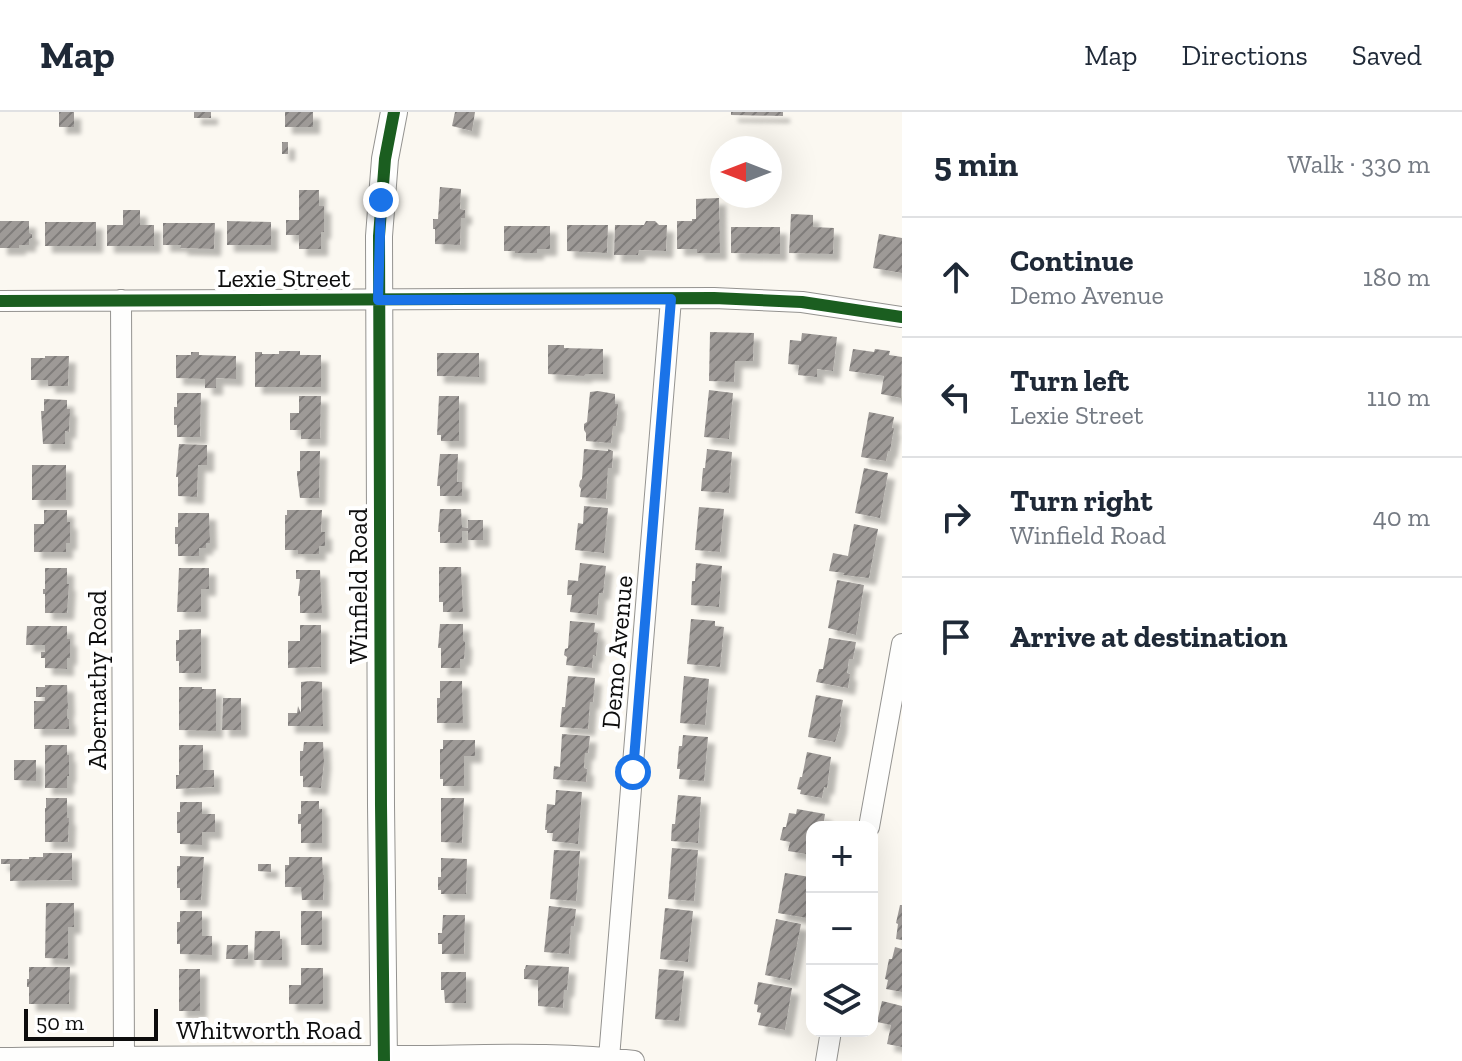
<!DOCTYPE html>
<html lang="en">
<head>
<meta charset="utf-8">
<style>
  body { margin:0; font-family:"Zilla Slab",serif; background:#f2f2f3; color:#1f2937 }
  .controls { position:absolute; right:24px; bottom:24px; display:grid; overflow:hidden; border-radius:16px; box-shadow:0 8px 32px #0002 }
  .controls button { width:72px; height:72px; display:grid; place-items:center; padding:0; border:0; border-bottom:2px solid #e0e1e3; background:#fff; color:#1f2937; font:40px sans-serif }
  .compass { position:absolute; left:710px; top:24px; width:72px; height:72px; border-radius:50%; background:#fff; box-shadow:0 8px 32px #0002; rotate:270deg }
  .scale { position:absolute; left:24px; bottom:20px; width:134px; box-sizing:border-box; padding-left:8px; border:4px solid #0d0d0d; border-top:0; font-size:22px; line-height:28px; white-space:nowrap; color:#0d0d0d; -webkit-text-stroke:6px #fff; paint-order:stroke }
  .stop { position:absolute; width:24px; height:24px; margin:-18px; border:6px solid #1a73e8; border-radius:50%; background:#fff }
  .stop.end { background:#1a73e8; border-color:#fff; box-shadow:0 2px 8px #0008 }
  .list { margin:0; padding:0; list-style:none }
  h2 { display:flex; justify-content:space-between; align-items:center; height:104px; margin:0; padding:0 32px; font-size:34px }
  h2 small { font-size:26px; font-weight:400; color:#747a83 }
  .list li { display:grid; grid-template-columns:52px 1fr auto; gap:24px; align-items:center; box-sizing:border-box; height:120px; padding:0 32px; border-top:2px solid #e0e1e3 }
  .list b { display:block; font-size:30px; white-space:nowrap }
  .list p { margin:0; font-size:26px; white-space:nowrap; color:#747a83 }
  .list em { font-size:26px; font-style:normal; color:#747a83 }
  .icon { flex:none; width:44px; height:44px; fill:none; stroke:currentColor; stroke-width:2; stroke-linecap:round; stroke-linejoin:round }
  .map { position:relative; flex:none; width:902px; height:949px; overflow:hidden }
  header { display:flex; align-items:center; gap:48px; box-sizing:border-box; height:112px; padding:0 40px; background:#fff; border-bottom:2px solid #e0e1e3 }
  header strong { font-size:38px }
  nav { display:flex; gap:44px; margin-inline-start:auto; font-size:28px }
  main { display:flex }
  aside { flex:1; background:#fff }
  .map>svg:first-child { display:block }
  .building { fill:url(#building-hatch); filter:url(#shadow) }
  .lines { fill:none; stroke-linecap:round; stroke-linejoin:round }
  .minor-casing { stroke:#949390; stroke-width:22 }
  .tertiary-casing { stroke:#949390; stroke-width:28 }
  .minor { stroke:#fefefd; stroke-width:20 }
  .tertiary { stroke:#fefefd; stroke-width:26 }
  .cycleway-casing { stroke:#fff; stroke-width:17 }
  .cycleway { stroke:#1b5e20; stroke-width:12 }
  .route { stroke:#1a73e8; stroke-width:10 }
  .labels { text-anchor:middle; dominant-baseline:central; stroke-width:8; stroke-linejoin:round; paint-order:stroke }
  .street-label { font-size:26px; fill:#0d0d0d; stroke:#fff }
</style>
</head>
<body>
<header>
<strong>Map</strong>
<nav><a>Map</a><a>Directions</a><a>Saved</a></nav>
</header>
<main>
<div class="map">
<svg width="902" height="949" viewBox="0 0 902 949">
  <defs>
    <pattern id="building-hatch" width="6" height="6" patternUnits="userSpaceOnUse" patternTransform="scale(2)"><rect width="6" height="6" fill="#9e9a97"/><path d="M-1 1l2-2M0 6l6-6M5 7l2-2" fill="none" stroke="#7f7c7a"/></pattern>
    <filter id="shadow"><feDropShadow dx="7" dy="7" stdDeviation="2" flood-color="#0004"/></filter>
  </defs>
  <rect width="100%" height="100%" fill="#fbf8f1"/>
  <path class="building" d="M 59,0 L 74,0 L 74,15 L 59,15 Z
    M 194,0 L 211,0 L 211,6 L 194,6 Z
    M 285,0 L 313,0 L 313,15 L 285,15 Z
    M 455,0 L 475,0 L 472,19 L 452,14 Z
    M 731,0 L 783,0 L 783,4 L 731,3 Z
    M 282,30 L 288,30 L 288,42 L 282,42 Z
    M 440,75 L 461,77 L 460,97 L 465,98 L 465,106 L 461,106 L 460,133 L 435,132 L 435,117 L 433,117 L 433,107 L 438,107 Z
    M 299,78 L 319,78 L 319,94 L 324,94 L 324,120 L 321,120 L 321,137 L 299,137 L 299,123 L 286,123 L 286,108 L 299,108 Z
    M 719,86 L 720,141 L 697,141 L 697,137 L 677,137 L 677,109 L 692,109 L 692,107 L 696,107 L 696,87 Z
    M 123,98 L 140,98 L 140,113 L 154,113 L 154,134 L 107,134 L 107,113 L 123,113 Z
    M 791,102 L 813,103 L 813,115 L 834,116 L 833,142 L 789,141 Z
    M 0,109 L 29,109 L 29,121 L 32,122 L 32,126 L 29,127 L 29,133 L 19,133 L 19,136 L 0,136 Z
    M 227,109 L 271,110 L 271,133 L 227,133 Z
    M 646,109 L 655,109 L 659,113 L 667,113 L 666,139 L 639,138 L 638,143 L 614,143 L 615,113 L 644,113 Z
    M 45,110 L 96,110 L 96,134 L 45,134 Z
    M 163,111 L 215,111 L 214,137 L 180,136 L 181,133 L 163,133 Z
    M 567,113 L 608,113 L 607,141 L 567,139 Z
    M 504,114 L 550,114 L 550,137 L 537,137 L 537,141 L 515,141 L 515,139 L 504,139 Z
    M 731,115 L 780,115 L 780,142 L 731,141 Z
    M 879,122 L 902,126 L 902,161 L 873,156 Z
    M 710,220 L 754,221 L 753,249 L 735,249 L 734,270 L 709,269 Z
    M 802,221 L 837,225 L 833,259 L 817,257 L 817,265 L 798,263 L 799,253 L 788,252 L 790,228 L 801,229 Z
    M 548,233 L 564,233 L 564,236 L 603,237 L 603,262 L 586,262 L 584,264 L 548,262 Z
    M 853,237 L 874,240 L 875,237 L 890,239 L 889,243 L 902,245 L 901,286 L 881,282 L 884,264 L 849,259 Z
    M 279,239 L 300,239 L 300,243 L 321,243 L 321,275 L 255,275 L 255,240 L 262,240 L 262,242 L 279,242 Z
    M 191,240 L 199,240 L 199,243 L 236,244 L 236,267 L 216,266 L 216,276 L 205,276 L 205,267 L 176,266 L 176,243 L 191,243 Z
    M 437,241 L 479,241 L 479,265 L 437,264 Z
    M 45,244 L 69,244 L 68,274 L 48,274 L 48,268 L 31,268 L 31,246 L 45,246 Z
    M 709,278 L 733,281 L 729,327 L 704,325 Z
    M 598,279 L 615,282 L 615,292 L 618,292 L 616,314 L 613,314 L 611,331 L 586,329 L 586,321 L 584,318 L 584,312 L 587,310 L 590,280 Z
    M 177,281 L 201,281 L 200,325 L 177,325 L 177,313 L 174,313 L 174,295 L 177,295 Z
    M 299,284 L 321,284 L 320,327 L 301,327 L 301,318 L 290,318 L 290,301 L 299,301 Z
    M 439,284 L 459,284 L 459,329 L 441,329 L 441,323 L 437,323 Z
    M 44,287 L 67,288 L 67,297 L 70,297 L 69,320 L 65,319 L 65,332 L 43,332 L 41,299 L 44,299 Z
    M 869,300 L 894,305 L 892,316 L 894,316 L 890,339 L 888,339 L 886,349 L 861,345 Z
    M 179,332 L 207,333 L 207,353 L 198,353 L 197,385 L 178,384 L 178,365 L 176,365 Z
    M 584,337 L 608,339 L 608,337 L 613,339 L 612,356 L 608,356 L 606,387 L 580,385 L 581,377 L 579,374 L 580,369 L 582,367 Z
    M 707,337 L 732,340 L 729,381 L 701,379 L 703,356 L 705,356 Z
    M 300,339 L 320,339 L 319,386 L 300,386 L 297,363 L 297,359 L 300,359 Z
    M 440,342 L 458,342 L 457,370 L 462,370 L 462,384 L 440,384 L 440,374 L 437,374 Z
    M 32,353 L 66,353 L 66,388 L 32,388 Z
    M 864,356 L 888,361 L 880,406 L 855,401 Z
    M 584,394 L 608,396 L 604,441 L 575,438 L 578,411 L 583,412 Z
    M 699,395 L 724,397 L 720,440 L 695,438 Z
    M 440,397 L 461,397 L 462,415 L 468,416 L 468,408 L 483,408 L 483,428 L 468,428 L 468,419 L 462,419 L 462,431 L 440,431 L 440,420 L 438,420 Z
    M 44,398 L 67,398 L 67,410 L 70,410 L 70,431 L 66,431 L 66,440 L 34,440 L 34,412 L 44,412 Z
    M 287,398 L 322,398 L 321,420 L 325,420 L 325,434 L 319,434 L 319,442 L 298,442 L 298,438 L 285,438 L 285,403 L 287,403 Z
    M 178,401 L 209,401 L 210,431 L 206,431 L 206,436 L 199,436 L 199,444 L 178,444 L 178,432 L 175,432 L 175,415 L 178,415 Z
    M 854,412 L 878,417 L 869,466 L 843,463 L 844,461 L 829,459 L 833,441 L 848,444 Z
    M 580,451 L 606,454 L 603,481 L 599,481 L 597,503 L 570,500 L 572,483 L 567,483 L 568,468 L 578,469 Z
    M 696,451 L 722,454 L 719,495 L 691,493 L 692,469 L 695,469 Z
    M 439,455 L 461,455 L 463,500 L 443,500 L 443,490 L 439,490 Z
    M 45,456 L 67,456 L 67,472 L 69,472 L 67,501 L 45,501 L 45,482 L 43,482 L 43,477 L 45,477 Z
    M 179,456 L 209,456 L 209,477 L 201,477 L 201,500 L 177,500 Z
    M 296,458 L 320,458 L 322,501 L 300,501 L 300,484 L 298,484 L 300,467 L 296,467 Z
    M 837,468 L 864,473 L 856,523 L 828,516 Z
    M 691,507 L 715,509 L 715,514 L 724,515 L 720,555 L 687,552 Z
    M 570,509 L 595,511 L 594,520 L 598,521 L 596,544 L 593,543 L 592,556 L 566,553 L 567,545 L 564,543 L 565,537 L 568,536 Z
    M 440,512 L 463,512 L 463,528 L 465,530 L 465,536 L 464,547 L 460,547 L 460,556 L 441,556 L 441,536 L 438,536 Z
    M 300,513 L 321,513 L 321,555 L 288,556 L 288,529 L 300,529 Z
    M 27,514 L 67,514 L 67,527 L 70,527 L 70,546 L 67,546 L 67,557 L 45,556 L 45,546 L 41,546 L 41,540 L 45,540 L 45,533 L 26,533 Z
    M 201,517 L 201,561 L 179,561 L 179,549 L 176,549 L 176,528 L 179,528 L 179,518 Z
    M 829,526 L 856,530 L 853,547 L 849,547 L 847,561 L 850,562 L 848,576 L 816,570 L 819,557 L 823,557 Z
    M 568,564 L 595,566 L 593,590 L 590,590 L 588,617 L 560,615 L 562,595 L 565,595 Z
    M 684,564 L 709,567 L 705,613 L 680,611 Z
    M 311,569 L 322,570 L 323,614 L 288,614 L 288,601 L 297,601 L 298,594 L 301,601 L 301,570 Z
    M 440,569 L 462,569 L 463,611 L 437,611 L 437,586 L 440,586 Z
    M 45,573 L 67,573 L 68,597 L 67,597 L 67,606 L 69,607 L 69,617 L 34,617 L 34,589 L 45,589 L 45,585 L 36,585 L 36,575 L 45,575 Z
    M 179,575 L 202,575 L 202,577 L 216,577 L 216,619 L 179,618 Z
    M 816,583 L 843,588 L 840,604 L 841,605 L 840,615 L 835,630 L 808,625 Z
    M 223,586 L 241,586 L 241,618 L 222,618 Z
    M 562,622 L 590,624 L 588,641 L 585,641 L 584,656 L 587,657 L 586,670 L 553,667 L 554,654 L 560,655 Z
    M 683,623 L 708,625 L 704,669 L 679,667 L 680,657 L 677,657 L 679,634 L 682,634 Z
    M 443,628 L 475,628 L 475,644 L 464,644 L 464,674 L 443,674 L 443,667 L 440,667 L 440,637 L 443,637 Z
    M 304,630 L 323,630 L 324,650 L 321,676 L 303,675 L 303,664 L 300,664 L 300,639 L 303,639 Z
    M 45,633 L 67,633 L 67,643 L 69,643 L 69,664 L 67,664 L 67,676 L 45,676 Z
    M 179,633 L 203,633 L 203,658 L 214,658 L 214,675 L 176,677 L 176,663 L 179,663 Z
    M 807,640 L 831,645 L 827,676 L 824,675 L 822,686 L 800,682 L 801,678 L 797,677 L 800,665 L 802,665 Z
    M 14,648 L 36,648 L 36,669 L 14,668 Z
    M 556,678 L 582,680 L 578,732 L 552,729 L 553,721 L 547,721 L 547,718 L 545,718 L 547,692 L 555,693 Z
    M 678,683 L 701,685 L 698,731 L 671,729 L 672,712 L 675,712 Z
    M 46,686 L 67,686 L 67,706 L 69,706 L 68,730 L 45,730 L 45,696 L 46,696 Z
    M 441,686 L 464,686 L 462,731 L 441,730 Z
    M 301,689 L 319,689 L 319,697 L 322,697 L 322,731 L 301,731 L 301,712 L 298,712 L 298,702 L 301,702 Z
    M 180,690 L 202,690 L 202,702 L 215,702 L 215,720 L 202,720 L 202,733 L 180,732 L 180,721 L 177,721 L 177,700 L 180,700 Z
    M 797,697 L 825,702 L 823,715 L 812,715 L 812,743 L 788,739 L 790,730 L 780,728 L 783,715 L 786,715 L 789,701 L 796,702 Z
    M 672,736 L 698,738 L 694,789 L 668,787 Z
    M 554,738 L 580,739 L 576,789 L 550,787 Z
    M 43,741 L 72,741 L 72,768 L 10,769 L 10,752 L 1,752 L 1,747 L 29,747 L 29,745 L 43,745 Z
    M 180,744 L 204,745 L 201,788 L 180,788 L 180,776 L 177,776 L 177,754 L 180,754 Z
    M 289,745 L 322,745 L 323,763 L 324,763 L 323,788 L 302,788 L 301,775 L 285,775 L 285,753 L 289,753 Z
    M 441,746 L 467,747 L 466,782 L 441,782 L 441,778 L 438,778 L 438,765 L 441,765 Z
    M 258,752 L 271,752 L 271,760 L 258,759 Z
    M 785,761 L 810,765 L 806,790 L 810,790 L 807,806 L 778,801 Z
    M 46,791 L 74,791 L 74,815 L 68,815 L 68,847 L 45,846 Z
    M 900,793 L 902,793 L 902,828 L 896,827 L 898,812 L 896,811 Z
    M 549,794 L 576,797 L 574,814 L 571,814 L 569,842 L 544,840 Z
    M 665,796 L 693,799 L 688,850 L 660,847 Z
    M 180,799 L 202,799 L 202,824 L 212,824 L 212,843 L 180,842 L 180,832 L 177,832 L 177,810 L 180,810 Z
    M 301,799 L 322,799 L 322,833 L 301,833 Z
    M 443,803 L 465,803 L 464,842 L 442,842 L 442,832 L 438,832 L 438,821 L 442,821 Z
    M 776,807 L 801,812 L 790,868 L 765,863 Z
    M 255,819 L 280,819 L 280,827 L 282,827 L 282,848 L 254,848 Z
    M 227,833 L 248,833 L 248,847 L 226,847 Z
    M 895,835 L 902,837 L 902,880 L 886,877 L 888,868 L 885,867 L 889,847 L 892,847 Z
    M 526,853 L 569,855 L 567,878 L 564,878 L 563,896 L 538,894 L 538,868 L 524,867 L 524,857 L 525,857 Z
    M 29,855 L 70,855 L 69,892 L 29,892 L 29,875 L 27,875 L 27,867 L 29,867 Z
    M 301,856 L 323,856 L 323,892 L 289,892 L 289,873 L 301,873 Z
    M 179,857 L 200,857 L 200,899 L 179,899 Z
    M 659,857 L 684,859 L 679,909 L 655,907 Z
    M 441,860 L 466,860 L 466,891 L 445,891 L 444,878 L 441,878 Z
    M 758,870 L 792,876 L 785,918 L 758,913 L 761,901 L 757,900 L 758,893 L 754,892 Z
    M 882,889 L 902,894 L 902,935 L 887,932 L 891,913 L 877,910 Z"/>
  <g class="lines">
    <g class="minor-casing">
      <path id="minor" d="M 121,188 L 124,949
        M 0,189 L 714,186 L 802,190 L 902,205
        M 869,715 L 902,532
        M 0,946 C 132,944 264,944 396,944 C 475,944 556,939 634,949
        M 609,946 L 671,187
        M 826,949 L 831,919"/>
    </g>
    <g class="tertiary-casing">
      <path id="tertiary" d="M 384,949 L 381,693 L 379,124 L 385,47 L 394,0"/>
    </g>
    <use href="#minor" class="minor"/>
    <use href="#tertiary" class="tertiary"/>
    <g class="cycleway-casing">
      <path id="cycleway" d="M 0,189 L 714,186 L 802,190 L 902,205
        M 384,949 L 381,693 L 379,124 L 385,47 L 394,0"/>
    </g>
    <use href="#cycleway" class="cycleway"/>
  </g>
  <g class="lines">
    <path class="route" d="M 381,88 L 378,188 L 671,187 L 633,660"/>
  </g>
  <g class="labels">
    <g class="street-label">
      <text x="284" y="166">Lexie Street</text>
      <text transform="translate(358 474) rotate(-90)">Winfield Road</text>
      <text transform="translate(617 540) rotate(-85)">Demo Avenue</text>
      <text transform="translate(97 568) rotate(-90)">Abernathy Road</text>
      <text x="269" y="918">Whitworth Road</text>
    </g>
  </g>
</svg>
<div class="controls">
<button>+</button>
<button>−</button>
<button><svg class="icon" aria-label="layers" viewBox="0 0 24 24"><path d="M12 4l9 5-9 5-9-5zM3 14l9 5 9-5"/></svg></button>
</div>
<svg class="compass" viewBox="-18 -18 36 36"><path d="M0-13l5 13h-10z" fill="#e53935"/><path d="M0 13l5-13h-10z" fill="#747a83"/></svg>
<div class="scale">50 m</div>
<div class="stop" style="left:633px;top:660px"></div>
<div class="stop end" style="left:381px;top:88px"></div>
</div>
<aside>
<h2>5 min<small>Walk · 330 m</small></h2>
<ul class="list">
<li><svg class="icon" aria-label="ahead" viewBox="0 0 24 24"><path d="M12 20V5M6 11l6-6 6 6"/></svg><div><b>Continue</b><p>Demo Avenue</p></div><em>180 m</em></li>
<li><svg class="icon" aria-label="left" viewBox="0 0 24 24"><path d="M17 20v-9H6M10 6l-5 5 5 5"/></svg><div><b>Turn left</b><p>Lexie Street</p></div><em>110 m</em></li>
<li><svg class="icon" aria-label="right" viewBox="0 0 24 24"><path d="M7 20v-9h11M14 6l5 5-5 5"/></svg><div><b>Turn right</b><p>Winfield Road</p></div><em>40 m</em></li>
<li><svg class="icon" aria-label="arrive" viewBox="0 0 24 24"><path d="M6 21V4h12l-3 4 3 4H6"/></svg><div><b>Arrive at destination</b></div></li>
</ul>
</aside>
</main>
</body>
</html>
